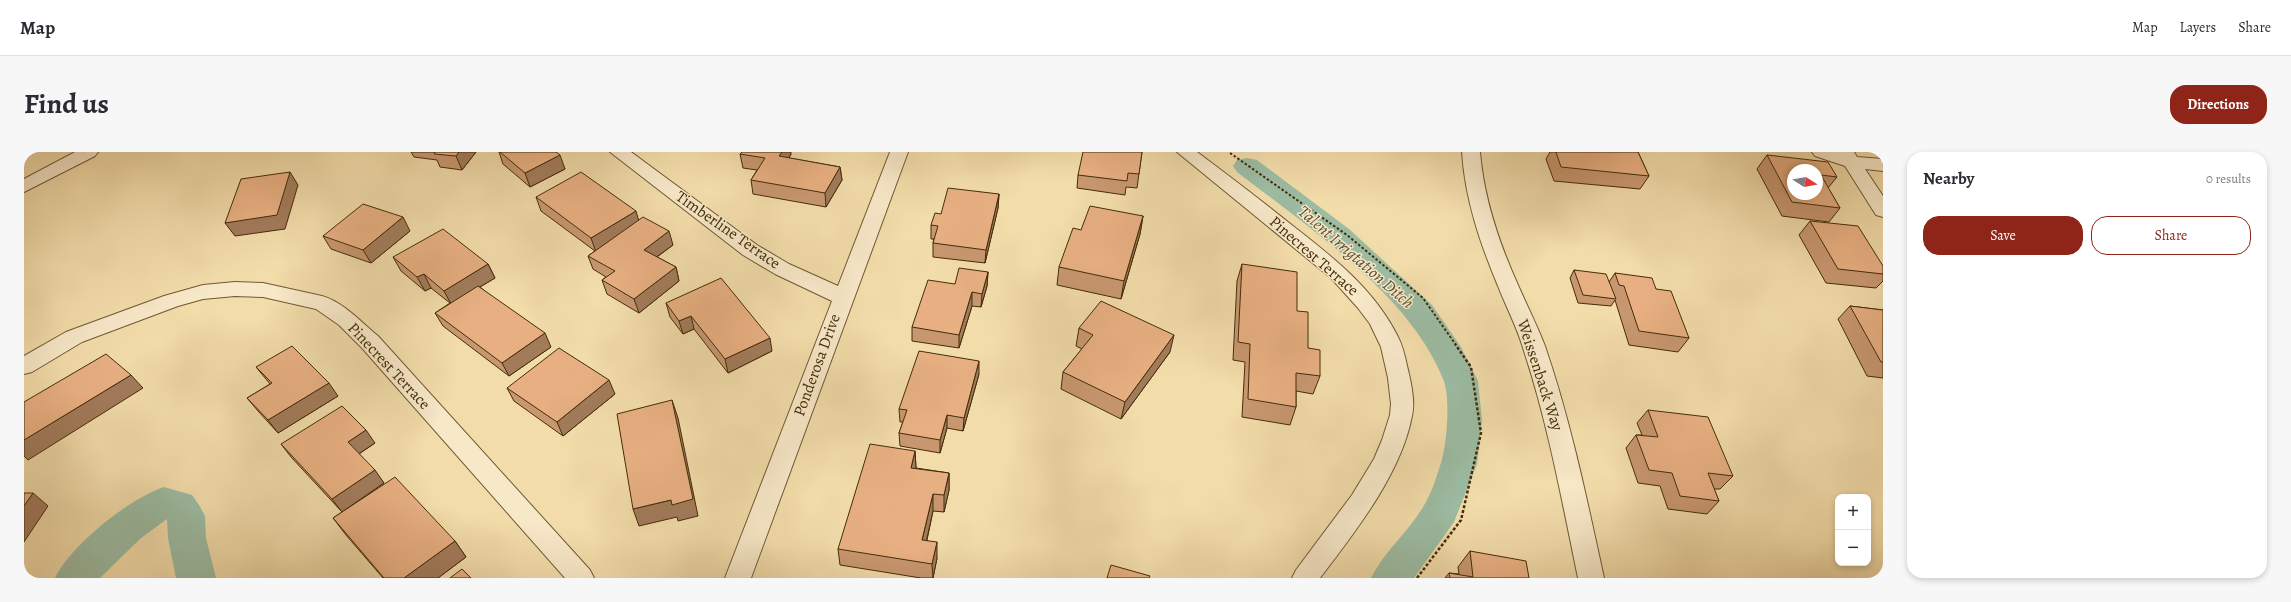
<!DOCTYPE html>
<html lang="en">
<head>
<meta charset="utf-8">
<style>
  body { margin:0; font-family:Alegreya,serif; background:#f7f7f7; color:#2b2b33 }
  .controls { position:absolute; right:12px; bottom:12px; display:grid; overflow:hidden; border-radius:8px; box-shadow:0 2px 6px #0003 }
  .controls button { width:36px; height:36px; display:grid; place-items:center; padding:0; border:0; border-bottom:1px solid #e1e1e2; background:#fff; color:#2b2b33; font:20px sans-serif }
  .compass { position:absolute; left:1763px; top:12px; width:36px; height:36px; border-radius:50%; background:#fff; box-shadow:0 2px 6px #0003; rotate:101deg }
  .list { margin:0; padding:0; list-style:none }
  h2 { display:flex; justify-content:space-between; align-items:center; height:52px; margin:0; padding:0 16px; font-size:17px }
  h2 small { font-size:13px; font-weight:400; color:#7c7c81 }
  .actions { display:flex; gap:8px; padding:12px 16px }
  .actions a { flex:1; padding:9px 0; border:1px solid #8f2418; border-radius:16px; text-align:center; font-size:14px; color:#8f2418 }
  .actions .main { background:#8f2418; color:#fff }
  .map { position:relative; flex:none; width:1859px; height:426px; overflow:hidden; border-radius:16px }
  header { display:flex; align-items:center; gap:24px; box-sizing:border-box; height:56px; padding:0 20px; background:#fff; border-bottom:1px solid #e1e1e2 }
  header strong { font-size:19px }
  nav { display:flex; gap:22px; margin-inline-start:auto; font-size:14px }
  .intro { display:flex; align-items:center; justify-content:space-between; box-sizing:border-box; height:96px; padding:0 24px }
  h1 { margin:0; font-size:28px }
  .button { padding:10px 18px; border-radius:16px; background:#8f2418; color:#fff; font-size:14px; font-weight:700 }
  main { display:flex; gap:24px; padding:0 24px }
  aside { flex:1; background:#fff; border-radius:16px; box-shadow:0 2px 6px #0003 }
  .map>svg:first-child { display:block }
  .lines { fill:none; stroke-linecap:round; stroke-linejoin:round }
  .canal { fill:#9cbca3; fill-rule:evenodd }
  .minor-casing { stroke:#6f5932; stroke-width:2 }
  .path-far1 { stroke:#432d0a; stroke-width:2; stroke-dasharray:2.5 2; stroke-linecap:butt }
  .path { stroke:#432d0a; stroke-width:2.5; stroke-dasharray:3 2; stroke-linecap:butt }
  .minor { fill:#f7e8c8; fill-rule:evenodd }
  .wall { fill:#c89770; stroke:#432d0a }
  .shaded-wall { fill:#a27b5b; stroke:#432d0a }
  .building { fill:#e8b082; stroke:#432d0a; fill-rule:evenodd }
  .labels { text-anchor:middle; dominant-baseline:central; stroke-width:3; stroke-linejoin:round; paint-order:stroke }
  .street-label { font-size:16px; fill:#432d0a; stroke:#f7e8c8 }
  .water-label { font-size:17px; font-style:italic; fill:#595130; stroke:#f7e8c8 }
</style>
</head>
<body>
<header>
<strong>Map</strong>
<nav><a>Map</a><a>Layers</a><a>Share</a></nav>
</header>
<div class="intro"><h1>Find us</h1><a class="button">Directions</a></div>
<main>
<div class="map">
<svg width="1859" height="426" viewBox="0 0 1859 426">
  <rect width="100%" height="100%" fill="#f2dcaa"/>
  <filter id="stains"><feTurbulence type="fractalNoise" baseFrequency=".005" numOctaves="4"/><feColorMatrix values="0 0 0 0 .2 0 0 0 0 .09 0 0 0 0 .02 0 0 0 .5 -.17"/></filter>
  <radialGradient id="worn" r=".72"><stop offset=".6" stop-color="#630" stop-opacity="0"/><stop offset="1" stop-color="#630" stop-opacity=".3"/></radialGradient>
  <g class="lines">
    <path class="canal" d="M 1223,6 L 1233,8 L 1325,77 L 1408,153 L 1437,195 L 1454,229 L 1458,268 L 1453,312 L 1430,370 L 1390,426 L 1347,426 C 1361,398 1387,378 1402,350 C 1408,339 1412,326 1416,314 C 1423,295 1427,245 1419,227 C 1386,143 1283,74 1213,20 L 1209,14 L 1213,8 Z
      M 140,335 L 168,343 L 175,353 L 181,364 L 182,386 L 192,426 L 152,426 L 144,386 L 143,367 L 117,386 L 76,426 L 31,426 C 47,393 106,346 140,335 Z"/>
    <g class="minor-casing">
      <path id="minor" d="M 51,0 L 74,0 L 71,4 L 0,40 L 0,27 Z
        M 586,0 L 607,0 L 733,93 L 765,112 L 814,134 L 866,0 L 884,0 L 727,426 L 701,426 L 808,149 L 751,122 L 719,103 Z
        M 1153,0 L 1173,0 C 1205,24 1238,49 1269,74 C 1309,105 1351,138 1374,185 C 1380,196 1382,210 1385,222 C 1388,236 1391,251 1388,264 C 1377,322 1331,380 1296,426 L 1268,426 L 1272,418 L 1328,343 L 1350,307 L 1358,288 L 1366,263 L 1367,252 L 1364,226 L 1357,195 L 1346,172 L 1334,156 L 1307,126 Z
        M 1438,0 L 1456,0 C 1460,47 1475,91 1494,133 C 1503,154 1513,173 1521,194 C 1547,270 1563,348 1580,426 L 1554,426 C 1538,349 1524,271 1499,196 C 1493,175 1482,155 1474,134 C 1456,91 1441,47 1438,0 Z
        M 1788,0 L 1830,0 L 1833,5 L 1859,7 L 1859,19 L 1841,17 L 1859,44 L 1859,65 L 1852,63 L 1821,14 L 1791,4 Z
        M 211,130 L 239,131 L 298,144 C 319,150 337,170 354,184 L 566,418 L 570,426 L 541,426 L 338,196 L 315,173 L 292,157 L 239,145 L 211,144 L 179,147 L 154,154 L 58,190 L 8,220 L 0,222 L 0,204 L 42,180 L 140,144 L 179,133 Z"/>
    </g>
    <path class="path-far1" d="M 1206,1 L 1323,83 L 1399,146 L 1432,193"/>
    <path class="path" d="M 1393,426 L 1437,368 L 1457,281 L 1447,215 L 1431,192"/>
    <use href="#minor" class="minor"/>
  </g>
  <path class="wall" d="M 387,0 L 452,0 L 438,18 L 416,15 L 413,8 L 390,5 Z
    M 475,0 L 532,0 L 541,17 L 506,35 L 479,12 Z
    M 1118,0 L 1113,36 L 1102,35 L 1101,43 L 1053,36 L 1054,23 Z
    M 1526,0 L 1614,0 L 1625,24 L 1616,37 L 1530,29 L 1522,7 Z
    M 716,2 L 767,2 L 765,6 L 816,15 L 818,28 L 802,55 L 729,42 L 727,28 L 733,18 L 719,16 Z
    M 1743,3 L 1813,25 L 1804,36 L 1816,56 L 1805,70 L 1758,64 L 1733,17 Z
    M 975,42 L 974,56 L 961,111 L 909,105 L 909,91 L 910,87 L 907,87 L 907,73 L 917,62 Z
    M 512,45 L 615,68 L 649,93 L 633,105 L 652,115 L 655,129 L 615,161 L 583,142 L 578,128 L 582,125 L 569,117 L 564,104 L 571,99 L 517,59 Z
    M 1119,64 L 1116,82 L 1097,147 L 1033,133 L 1035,115 L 1057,78 Z
    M 1786,69 L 1859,114 L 1859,129 L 1852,136 L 1802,131 L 1775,83 Z
    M 386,79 L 347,111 L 307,97 L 299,84 Z
    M 369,105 L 464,112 L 471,126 L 456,135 L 527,195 L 485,224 L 419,174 L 411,161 L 426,151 L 407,136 L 401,139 L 377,119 Z
    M 1218,112 L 1273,159 L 1284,196 L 1296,224 L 1289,242 L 1272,239 L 1272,255 L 1266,273 L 1218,265 L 1221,210 L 1209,208 L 1213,129 Z
    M 1550,118 L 1585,130 L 1591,121 L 1632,137 L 1665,186 L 1654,200 L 1605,193 L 1591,148 L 1587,154 L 1554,151 L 1546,126 Z
    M 964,120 L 963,134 L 957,155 L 948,154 L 935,196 L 888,189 L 888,175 L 931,132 Z
    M 642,151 L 748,199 L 704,221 L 670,177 L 659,182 L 646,165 Z
    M 1826,154 L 1859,158 L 1859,226 L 1843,224 L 1814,167 Z
    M 1055,176 L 1146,200 L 1097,267 L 1037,237 L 1039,220 L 1058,197 L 1052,194 Z
    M 232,215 L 314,244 L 254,281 L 234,259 L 223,246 L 246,232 Z
    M 955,222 L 939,279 L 923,276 L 916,301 L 876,294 L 875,281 L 879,270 L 876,270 L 875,257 Z
    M 483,236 L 591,242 L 539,284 L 490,249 Z
    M 1624,258 L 1709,324 L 1696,337 L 1690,337 L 1695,349 L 1683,362 L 1644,357 L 1636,334 L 1614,331 L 1602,296 L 1612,283 L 1618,283 L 1613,271 Z
    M 351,291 L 335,302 L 360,331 L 327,354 L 431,389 L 442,405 L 414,426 L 359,426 L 322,383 L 309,366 L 318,360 L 267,305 L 257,292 Z
    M 891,299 L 892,316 L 925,321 L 925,338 L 920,360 L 909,359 L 903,388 L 913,406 L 909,426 L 897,426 L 816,413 L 814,397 Z
    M 1446,399 L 1505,426 L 1421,426 L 1425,421 L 1435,422 L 1434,415 Z"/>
  <path class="shaded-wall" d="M 435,0 L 452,0 L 438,18 L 432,4 Z
    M 758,0 L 767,0 L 767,2 L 758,17 L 755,4 Z
    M 536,3 L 541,17 L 506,35 L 501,21 Z
    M 816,15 L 818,28 L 802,55 L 801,41 Z
    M 266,20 L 274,33 L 261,77 L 211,84 L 201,71 Z
    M 975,42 L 974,56 L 961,111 L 962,98 Z
    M 612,59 L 616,73 L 572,100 L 567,86 Z
    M 1119,64 L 1116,82 L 1097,147 L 1100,129 Z
    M 379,65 L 386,79 L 347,111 L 339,98 Z
    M 645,79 L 649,93 L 624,111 L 620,98 Z
    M 464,112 L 471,126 L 427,152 L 420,139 Z
    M 652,115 L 655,129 L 615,161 L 610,147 Z
    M 964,120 L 963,134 L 957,155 L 958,142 Z
    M 400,122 L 407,136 L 401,139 L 393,125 Z
    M 948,140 L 948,154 L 935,196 L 935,183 Z
    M 667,164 L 670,177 L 659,182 L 655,169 Z
    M 521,181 L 527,195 L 485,224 L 478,211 Z
    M 1150,183 L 1146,200 L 1097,267 L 1101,250 Z
    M 746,186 L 748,199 L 704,221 L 701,207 Z
    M 955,209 L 955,222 L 939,279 L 940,266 Z
    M 107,223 L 119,236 L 4,308 L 0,304 L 0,288 Z
    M 585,228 L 591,242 L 539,284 L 533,270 Z
    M 305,231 L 314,244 L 254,281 L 244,268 Z
    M 648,248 L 654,266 L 674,364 L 654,369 L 653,365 L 615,374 L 609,357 L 647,348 Z
    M 923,263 L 923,276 L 916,301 L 916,288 Z
    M 342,278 L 351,291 L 333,303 L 324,290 Z
    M 891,299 L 892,316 L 888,333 L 887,316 Z
    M 351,318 L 360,331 L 318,360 L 308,347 Z
    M 925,321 L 925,338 L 920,360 L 920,343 Z
    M 9,341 L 24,354 L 0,390 L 0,354 Z
    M 909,342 L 909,359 L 899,404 L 898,388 Z
    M 431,389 L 442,405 L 414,426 L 380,426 Z
    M 913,390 L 913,406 L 909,426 L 908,412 Z"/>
  <path class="building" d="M 411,0 L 435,0 L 432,4 L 410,2 Z
    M 476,0 L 532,0 L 536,3 L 501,21 Z
    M 718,0 L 758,0 L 755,4 L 816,15 L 801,41 L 727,28 L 741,6 L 716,2 Z
    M 1059,0 L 1118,0 L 1115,22 L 1104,21 L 1103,29 L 1054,23 Z
    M 1532,0 L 1614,0 L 1625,24 L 1537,15 Z
    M 1743,3 L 1804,10 L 1813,25 L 1797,23 L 1816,56 L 1768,50 ZM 1769,18 L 1793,18 L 1793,42 L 1769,42 Z
    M 266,20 L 253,63 L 201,71 L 217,27 Z
    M 557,20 L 612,59 L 567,86 L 512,45 Z
    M 924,36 L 975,42 L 962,98 L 909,91 L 914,74 L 907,73 L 911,61 L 917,62 Z
    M 339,52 L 379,65 L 339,98 L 299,84 Z
    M 1066,54 L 1119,64 L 1100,129 L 1035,115 L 1049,76 L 1057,78 Z
    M 619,65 L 645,79 L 620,98 L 652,115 L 610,147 L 578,128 L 591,119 L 564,104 Z
    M 1786,69 L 1834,74 L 1859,114 L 1859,122 L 1814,117 Z
    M 419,77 L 464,112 L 420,139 L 400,122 L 393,125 L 369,105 Z
    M 1218,112 L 1273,120 L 1273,159 L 1284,160 L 1284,196 L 1296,198 L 1296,224 L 1272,221 L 1272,255 L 1224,247 L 1226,192 L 1214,190 Z
    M 935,116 L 964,120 L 958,142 L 948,140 L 935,183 L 888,175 L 904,128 L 931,132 Z
    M 1550,118 L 1582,122 L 1592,147 L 1559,143 Z
    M 1591,121 L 1628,126 L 1632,137 L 1647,139 L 1665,186 L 1615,179 L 1600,134 L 1595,133 Z
    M 697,126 L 746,186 L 701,207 L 667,164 L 655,169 L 642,151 Z
    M 454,134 L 521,181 L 478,211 L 411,161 Z
    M 1077,149 L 1150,183 L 1101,250 L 1039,220 L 1069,183 L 1055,176 Z
    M 1826,154 L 1859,158 L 1859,210 L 1857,210 Z
    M 268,194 L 305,231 L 244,268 L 223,246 L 248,231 L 232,215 Z
    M 535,196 L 585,228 L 533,270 L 483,236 Z
    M 895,199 L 955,209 L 940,266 L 923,263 L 916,288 L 875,281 L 883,258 L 875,257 Z
    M 82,202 L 107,223 L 0,288 L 0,250 Z
    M 648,248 L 669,347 L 648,353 L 647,348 L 609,357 L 593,262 Z
    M 318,254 L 342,278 L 324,290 L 351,318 L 308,347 L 257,292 Z
    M 1624,258 L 1684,265 L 1709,324 L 1684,321 L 1695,349 L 1656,344 L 1648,321 L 1625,318 L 1612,283 L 1634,285 Z
    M 846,292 L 891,299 L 887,316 L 925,321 L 920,343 L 909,342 L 898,388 L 913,390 L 908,412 L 814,397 Z
    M 371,325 L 431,389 L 380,426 L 360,426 L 309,366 Z
    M 0,341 L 9,341 L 0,354 Z
    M 1446,399 L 1502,409 L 1505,426 L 1426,426 L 1425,421 L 1449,425 Z
    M 1087,413 L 1126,424 L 1125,426 L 1083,426 Z
    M 438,417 L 447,426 L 426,426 Z"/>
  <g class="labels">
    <g class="street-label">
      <text transform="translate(704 78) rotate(35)">Timberline Terrace</text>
      <text transform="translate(1290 104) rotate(41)">Pinecrest Terrace</text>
      <text transform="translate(793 213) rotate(-70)">Ponderosa Drive</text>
      <text transform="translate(365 214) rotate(47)">Pinecrest Terrace</text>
      <text transform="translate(1516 223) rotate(72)">Weissenback Way</text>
    </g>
    <g class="water-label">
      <text transform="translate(1332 105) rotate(41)">Talent Irrigtation Ditch</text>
    </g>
  </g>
  <rect width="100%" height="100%" filter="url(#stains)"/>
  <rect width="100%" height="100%" fill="url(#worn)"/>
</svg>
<div class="controls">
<button>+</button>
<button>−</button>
</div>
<svg class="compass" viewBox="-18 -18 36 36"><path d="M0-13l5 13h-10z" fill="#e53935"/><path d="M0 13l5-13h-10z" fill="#7c7c81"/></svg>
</div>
<aside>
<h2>Nearby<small>0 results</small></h2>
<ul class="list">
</ul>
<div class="actions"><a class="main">Save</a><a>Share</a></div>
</aside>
</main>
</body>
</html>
